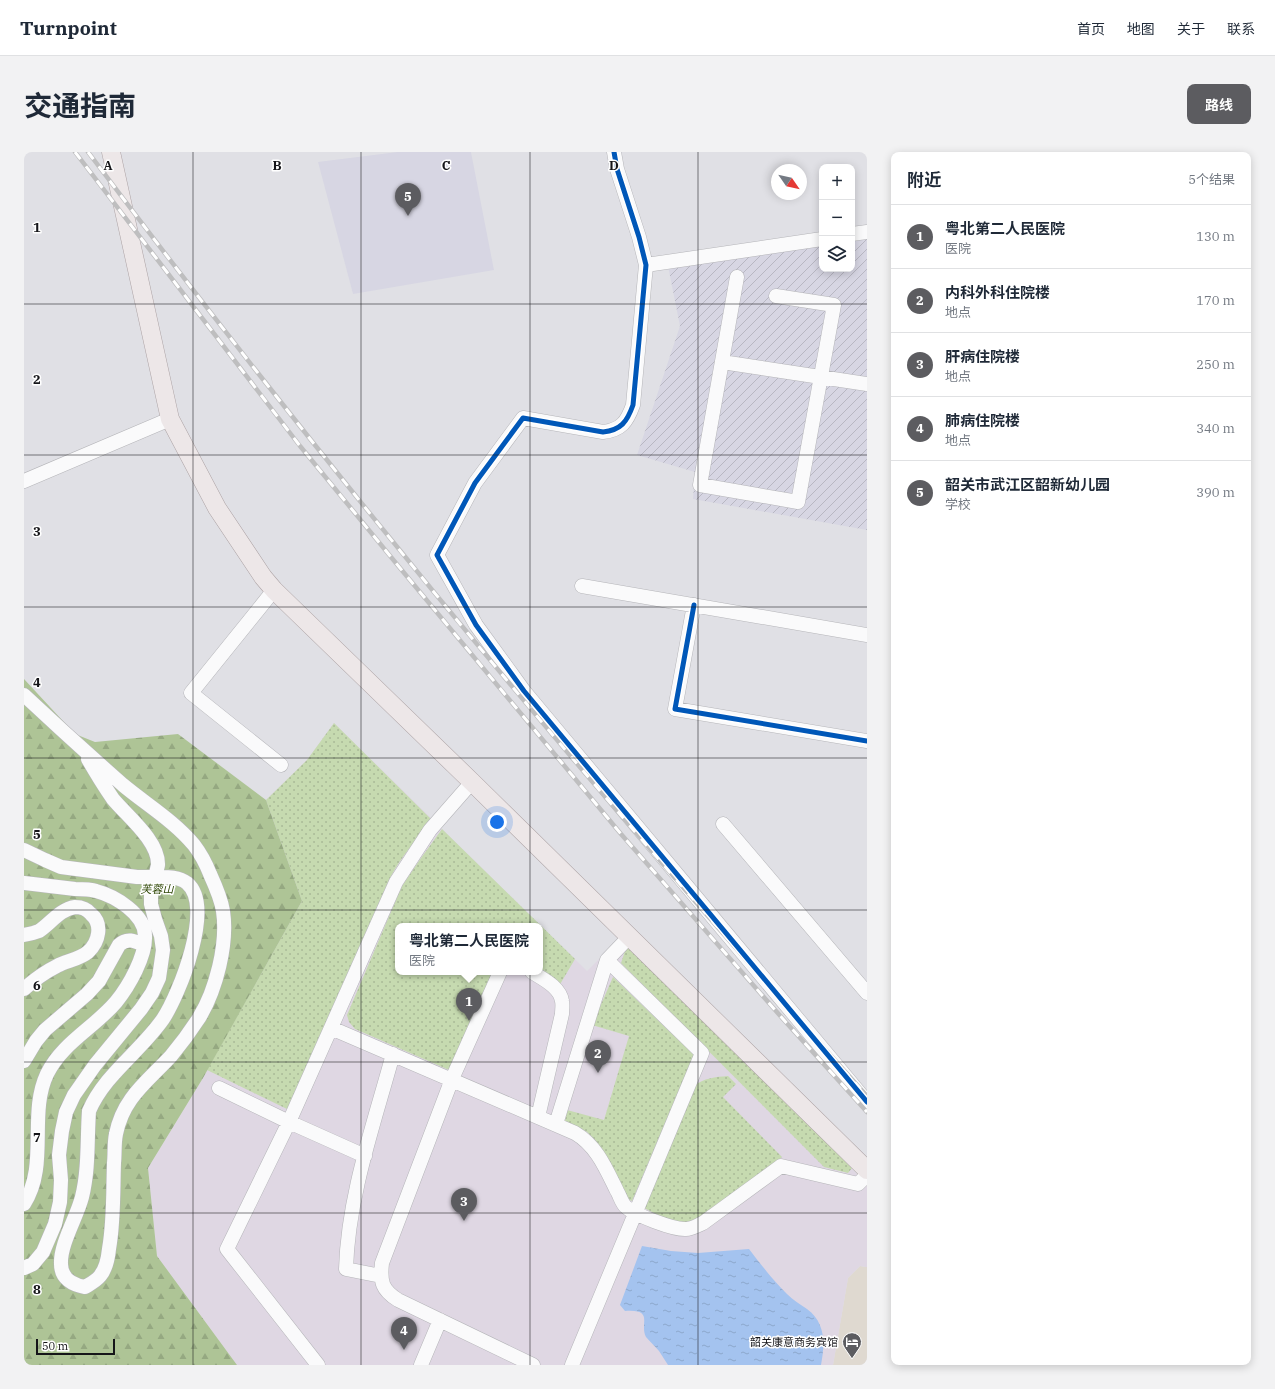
<!DOCTYPE html>
<html lang="zh">
<head>
<meta charset="utf-8">
<style>
  body { margin:0; font-family:"IBM Plex Serif","Noto Sans SC",serif; background:#f2f2f3; color:#1f2937 }
  .controls { position:absolute; right:12px; top:12px; display:grid; overflow:hidden; border-radius:8px; box-shadow:0 2px 10px #0003 }
  .controls button { width:36px; height:36px; display:grid; place-items:center; padding:0; border:0; border-bottom:1px solid #e0e1e3; background:#fff; color:#1f2937; font:20px sans-serif }
  .compass { position:absolute; left:747px; top:12px; width:36px; height:36px; border-radius:50%; background:#fff; box-shadow:0 2px 10px #0003; rotate:124deg }
  .scale { position:absolute; left:12px; bottom:10px; width:79px; box-sizing:border-box; padding-left:4px; border:2px solid #151519; border-top:0; font-size:11px; line-height:14px; white-space:nowrap; color:#151519; -webkit-text-stroke:3px #fff; paint-order:stroke }
  .you { position:absolute; left:473px; top:670px; width:14px; height:14px; margin:-10px; border:3px solid #fff; border-radius:50%; background:#1a73e8; box-shadow:0 0 0 6px #1a73e833 }
  .badge { display:grid; place-items:center; width:26px; height:26px; border-radius:50%; background:#5c5c60; color:#fff; font-size:13px; font-weight:700 }
  .pin { position:absolute; translate:-50% -33px; filter:drop-shadow(0 1px 2px #0008) }
  .pin::after { content:''; position:absolute; top:21px; width:14px; height:12px; background:inherit; clip-path:polygon(0 0,100% 0,50% 100%) }
  .popup { position:absolute; left:371px; top:771px; width:148px; height:52px; box-sizing:border-box; display:grid; place-content:center; border-radius:8px; background:#fff; filter:drop-shadow(0 1px 3px #0005); font-size:13px; white-space:nowrap; color:#747a83 }
  .popup b { font-size:15px; color:#1f2937 }
  .popup::after { content:''; position:absolute; left:50%; top:100%; margin-left:-8px; border:8px solid transparent; border-top-color:#fff }
  .list { margin:0; padding:0; list-style:none }
  h2 { display:flex; justify-content:space-between; align-items:center; height:52px; margin:0; padding:0 16px; font-size:17px }
  h2 small { font-size:13px; font-weight:400; color:#747a83 }
  .list li { display:grid; grid-template-columns:26px 1fr auto; gap:12px; align-items:center; box-sizing:border-box; height:64px; padding:0 16px; border-top:1px solid #e0e1e3 }
  .list b { display:block; font-size:15px; white-space:nowrap }
  .list p { margin:0; font-size:13px; white-space:nowrap; color:#747a83 }
  .list em { font-size:13px; font-style:normal; color:#747a83 }
  .icon { flex:none; width:22px; height:22px; fill:none; stroke:currentColor; stroke-width:2; stroke-linecap:round; stroke-linejoin:round }
  .map { position:relative; flex:none; width:843px; height:1213px; overflow:hidden; border-radius:8px }
  header { display:flex; align-items:center; gap:24px; box-sizing:border-box; height:56px; padding:0 20px; background:#fff; border-bottom:1px solid #e0e1e3 }
  header strong { font-size:19px }
  nav { display:flex; gap:22px; margin-inline-start:auto; font-size:14px }
  .intro { display:flex; align-items:center; justify-content:space-between; box-sizing:border-box; height:96px; padding:0 24px }
  h1 { margin:0; font-size:28px }
  .button { padding:10px 18px; border-radius:8px; background:#5c5c60; color:#fff; font-size:14px; font-weight:700 }
  main { display:flex; gap:24px; padding:0 24px }
  aside { flex:1; background:#fff; border-radius:8px; box-shadow:0 2px 10px #0003 }
  .map>svg:first-child { display:block }
  .commercial { fill:#dfd9d0 }
  .industrial { fill:url(#industrial-furrows) }
  .built { fill:#d7d6e3 }
  .medical { fill:#dfd7e3; fill-rule:evenodd }
  .grass { fill:url(#grass-dots) }
  .forest { fill:url(#forest-firs) }
  .water { fill:url(#water-ripples) }
  .lines { fill:none; stroke-linecap:round; stroke-linejoin:round }
  .minor-casing { stroke:#b5b5b9; stroke-width:15 }
  .major-casing { stroke:#aca2a4; stroke-width:19 }
  .minor { stroke:#fafafb; stroke-width:14 }
  .major { stroke:#ede7e8; stroke-width:18 }
  .rail-casing { stroke:#bebebf; stroke-width:4.5 }
  .rail { stroke:#fff; stroke-width:3; stroke-dasharray:9; stroke-linecap:butt }
  .cycleway-casing { stroke:#fff; stroke-width:8 }
  .cycleway { stroke:#0057b8; stroke-width:5 }
  .grid { fill:none; stroke:#151519; stroke-width:1; stroke-opacity:0.55 }
  .labels { text-anchor:middle; dominant-baseline:central; stroke-width:3; stroke-linejoin:round; paint-order:stroke }
  .park-label { font-size:11px; font-style:italic; fill:#2e4605; stroke:#fff }
  .poi-label { font-size:11px; fill:#151519; stroke:#fff; text-anchor:end }
  .grid-label { font-size:13px; text-anchor:middle; font-weight:bold; fill:#151519; stroke:#fff; stroke-width:3; stroke-linejoin:round; paint-order:stroke }
</style>
</head>
<body>
<header>
<strong>Turnpoint</strong>
<nav><a>首页</a><a>地图</a><a>关于</a><a>联系</a></nav>
</header>
<div class="intro"><h1>交通指南</h1><a class="button">路线</a></div>
<main>
<div class="map">
<svg width="843" height="1213" viewBox="0 0 843 1213">
  <defs>
    <pattern id="industrial-furrows" width="10" height="10" patternUnits="userSpaceOnUse"><rect width="10" height="10" fill="#d7d6e3"/><path d="M-1 1l2-2M0 10L10 0M9 11l2-2" fill="none" stroke="#b8b7c2"/></pattern>
    <pattern id="grass-dots" width="8" height="8" patternUnits="userSpaceOnUse"><rect width="8" height="8" fill="#c6dab0"/><path d="M2 2h.1M6 6h.1" fill="none" stroke="#a9ba97" stroke-width="1.8" stroke-linecap="round"/></pattern>
    <pattern id="forest-firs" width="22" height="20" patternUnits="userSpaceOnUse"><rect width="22" height="20" fill="#aec496"/><path d="M5 1l3.5 6h-7zM16 11l3.5 6h-7z" fill="#95a881"/></pattern>
    <pattern id="water-ripples" width="26" height="14" patternUnits="userSpaceOnUse"><rect width="26" height="14" fill="#a4c3ef"/><path d="M2 4q2-2 4 0t4 0M15 11q2-2 4 0t4 0" fill="none" stroke="#8ca7cc"/></pattern>
  </defs>
  <rect width="100%" height="100%" fill="#e0e0e5"/>
  <path class="commercial" d="M 836,1114 L 843,1115 L 843,1213 L 809,1213 L 824,1126 Z"/>
  <path class="industrial" d="M 843,84 L 843,378 L 669,347 L 671,320 L 613,303 L 656,174 L 644,114 L 798,91 L 798,117 L 828,117 L 828,86 Z"/>
  <path class="built" d="M 374,0 L 447,0 L 470,118 L 329,142 L 294,10 Z"/>
  <path class="medical" d="M 310,571 L 563,819 L 596,786 L 843,1032 L 843,1115 L 836,1114 L 824,1126 L 809,1213 L 213,1213 L 133,1104 L 124,1016 L 179,926 L 278,749 L 242,648 L 283,608 ZM 374,774 L 516,774 L 516,820 L 374,820 Z"/>
  <path class="grass" d="M 310,571 L 408,668 C 393,686 377,705 366,726 L 263,957 L 183,918 L 278,749 L 242,648 L 283,608 Z
    M 418,677 L 551,807 L 535,834 L 516,820 L 516,774 L 374,774 L 374,820 L 471,820 L 425,918 L 331,877 L 325,870 L 323,863 L 378,734 L 397,706 Z
    M 603,793 L 828,1016 L 824,1021 L 800,1015 L 597,811 Z
    M 589,825 L 670,903 L 608,1049 L 599,1045 L 571,988 L 563,980 L 541,969 L 543,958 L 580,968 L 605,884 L 568,873 Z
    M 704,924 L 712,932 L 699,945 L 758,1005 L 674,1068 L 659,1072 L 638,1065 L 620,1056 L 670,934 C 680,926 691,925 704,924 Z"/>
  <path class="forest" d="M 0,527 L 51,582 L 71,590 L 154,582 L 242,648 L 278,749 L 179,926 L 124,1016 L 133,1104 L 213,1213 L 0,1213 Z"/>
  <path class="water" d="M 618,1094 L 647,1099 L 674,1101 L 725,1097 C 737,1113 749,1128 763,1142 C 769,1148 776,1152 783,1157 C 802,1171 801,1192 797,1213 L 644,1213 C 641,1208 638,1204 635,1199 C 631,1194 626,1190 622,1185 C 615,1172 631,1157 601,1159 L 596,1153 Z"/>
  <g class="lines">
    <g class="minor-casing">
      <path id="minor" d="M 590,0 L 593,17 L 615,85 L 622,113 L 609,253 C 603,270 597,278 579,280 L 499,266 L 451,331 L 413,403 L 452,473 L 500,539 L 843,950
        M 828,82 L 843,80
        M 622,113 L 798,87
        M 713,125 L 676,333 L 774,350 L 810,153 L 752,144
        M 698,210 L 843,232
        M 0,329 L 146,267
        M 558,434 L 843,483
        M 250,438 L 167,541 L 257,613
        M 670,453 L 651,557 L 843,589
        M 0,543 C 32,573 65,603 99,633 C 123,653 150,669 170,693 C 177,702 182,712 186,722 C 191,733 197,746 199,759 C 204,792 192,838 175,866 C 166,880 157,892 147,904 C 123,930 99,946 92,982 C 90,991 91,1002 90,1011 C 89,1040 90,1069 85,1097 C 84,1107 82,1117 76,1124 C 72,1129 66,1132 61,1135 C 49,1133 37,1127 37,1112 C 36,1092 53,1065 58,1045 C 65,1017 63,987 65,959 C 81,922 116,900 139,867 C 155,843 191,754 163,731 C 154,724 141,725 131,725 L 127,739 L 127,752 L 131,767 L 137,784 L 139,798 L 135,826 L 128,841 L 117,857 L 71,913 L 50,943 L 42,960 L 38,979 L 35,1003 L 37,1028 L 36,1050 L 31,1072 L 19,1100 L 9,1112 L 0,1116
        M 699,672 L 843,841
        M 0,698 L 21,708 L 37,715 L 113,725 L 131,725 C 132,721 133,717 134,713 C 135,689 103,664 89,647 C 80,634 72,621 64,607
        M 0,731 C 17,733 34,735 51,737 C 58,737 66,737 72,739 C 91,744 121,762 121,784 C 122,804 105,834 92,850 C 71,875 38,891 23,922 C 4,962 25,1013 0,1052
        M 0,783 C 5,782 10,781 15,779 C 26,772 36,757 51,755 C 57,755 63,757 67,762 C 79,772 75,790 64,800 C 56,807 42,809 33,814 C 21,820 10,828 0,837
        M 476,820 L 428,927 L 358,1111 C 356,1130 358,1138 374,1148 L 509,1213
        M 508,820 C 519,827 536,835 538,849 C 539,853 538,858 538,862 L 514,965
        M 307,876 L 551,981 C 573,994 582,1017 593,1039 C 596,1044 598,1052 602,1055 C 611,1063 650,1078 662,1077 C 668,1077 674,1073 679,1071 L 757,1014 L 834,1032 L 843,1023
        M 0,909 L 12,889 L 21,878 L 63,842 L 75,829 L 95,793 C 103,785 111,789 120,793
        M 195,936 L 265,970 L 341,1004
        M 532,972 L 583,808 L 606,784
        M 357,1124 L 322,1117 C 324,1044 350,972 369,902
        M 294,1213 L 203,1097 L 265,970 L 372,730 L 406,678 L 448,630
        M 397,1213 L 416,1168
        M 548,1213 L 678,901 L 583,808"/>
    </g>
    <g class="major-casing">
      <path id="major" d="M 87,0 L 146,267 L 193,356 L 239,425 L 250,438 L 448,630 L 843,1018"/>
    </g>
    <use href="#minor" class="minor"/>
    <use href="#major" class="major"/>
    <g class="rail-casing">
      <path id="rail" d="M 51,0 L 276,294 L 376,416 L 597,682 L 759,867 L 843,960
        M 64,0 C 309,326 570,640 843,944"/>
    </g>
    <use href="#rail" class="rail"/>
    <g class="cycleway-casing">
      <path id="cycleway" d="M 590,0 L 593,17 L 615,85 L 622,113 L 609,253 C 603,270 597,278 579,280 L 499,266 L 451,331 L 413,403 L 452,473 L 500,539 L 843,950
        M 670,453 L 651,557 L 843,589"/>
    </g>
    <use href="#cycleway" class="cycleway"/>
  </g>
  <path class="grid" d="M 169,0 L 169,1213M 337,0 L 337,1213M 506,0 L 506,1213M 674,0 L 674,1213M 0,152 L 843,152M 0,303 L 843,303M 0,455 L 843,455M 0,606 L 843,606M 0,758 L 843,758M 0,910 L 843,910M 0,1061 L 843,1061"/>
  <defs>
    <g id="hotel-pin" transform="scale(1)"><path d="M0 17L-7.5 6A9.5 9.5 0 1 1 7.5 6Z" fill="#5c5c60" stroke="#fff"/><path d="M-6-4.5h1.5V1H6V5H4.5V3h-9V5H-6ZM-4 0a1.8 1.8 0 1 1 3.6 0ZM.5 0V-2.5h3Q6-2.5 6 0Z" fill="#fff"/></g>
  </defs>
  <g fill-rule="evenodd">
    <use href="#hotel-pin" x="828" y="1190"/>
  </g>
  <g class="labels">
    <g class="park-label">
      <text x="133" y="737">芙蓉山</text>
    </g>
    <g class="poi-label">
      <text x="814" y="1190">韶关康意商务宾馆</text>
    </g>
  </g>
  <g class="grid-label">
    <text x="84" y="18">A</text>
    <text x="253" y="18">B</text>
    <text x="422" y="18">C</text>
    <text x="590" y="18">D</text>
    <text x="13" y="80">1</text>
    <text x="13" y="232">2</text>
    <text x="13" y="384">3</text>
    <text x="13" y="535">4</text>
    <text x="13" y="687">5</text>
    <text x="13" y="838">6</text>
    <text x="13" y="990">7</text>
    <text x="13" y="1142">8</text>
  </g>
</svg>
<div class="controls">
<button>+</button>
<button>−</button>
<button><svg class="icon" aria-label="layers" viewBox="0 0 24 24"><path d="M12 4l9 5-9 5-9-5zM3 14l9 5 9-5"/></svg></button>
</div>
<svg class="compass" viewBox="-18 -18 36 36"><path d="M0-13l5 13h-10z" fill="#e53935"/><path d="M0 13l5-13h-10z" fill="#747a83"/></svg>
<div class="scale">50 m</div>
<div class="you"></div>
<div class="pin badge" style="left:445px;top:869px">1</div>
<div class="popup"><b>粤北第二人民医院</b>医院</div>
<div class="pin badge" style="left:574px;top:921px">2</div>
<div class="pin badge" style="left:440px;top:1069px">3</div>
<div class="pin badge" style="left:380px;top:1198px">4</div>
<div class="pin badge" style="left:384px;top:64px">5</div>
</div>
<aside>
<h2>附近<small>5个结果</small></h2>
<ul class="list">
<li><span class="badge">1</span><div><b>粤北第二人民医院</b><p>医院</p></div><em>130 m</em></li>
<li><span class="badge">2</span><div><b>内科外科住院楼</b><p>地点</p></div><em>170 m</em></li>
<li><span class="badge">3</span><div><b>肝病住院楼</b><p>地点</p></div><em>250 m</em></li>
<li><span class="badge">4</span><div><b>肺病住院楼</b><p>地点</p></div><em>340 m</em></li>
<li><span class="badge">5</span><div><b>韶关市武江区韶新幼儿园</b><p>学校</p></div><em>390 m</em></li>
</ul>
</aside>
</main>
</body>
</html>
